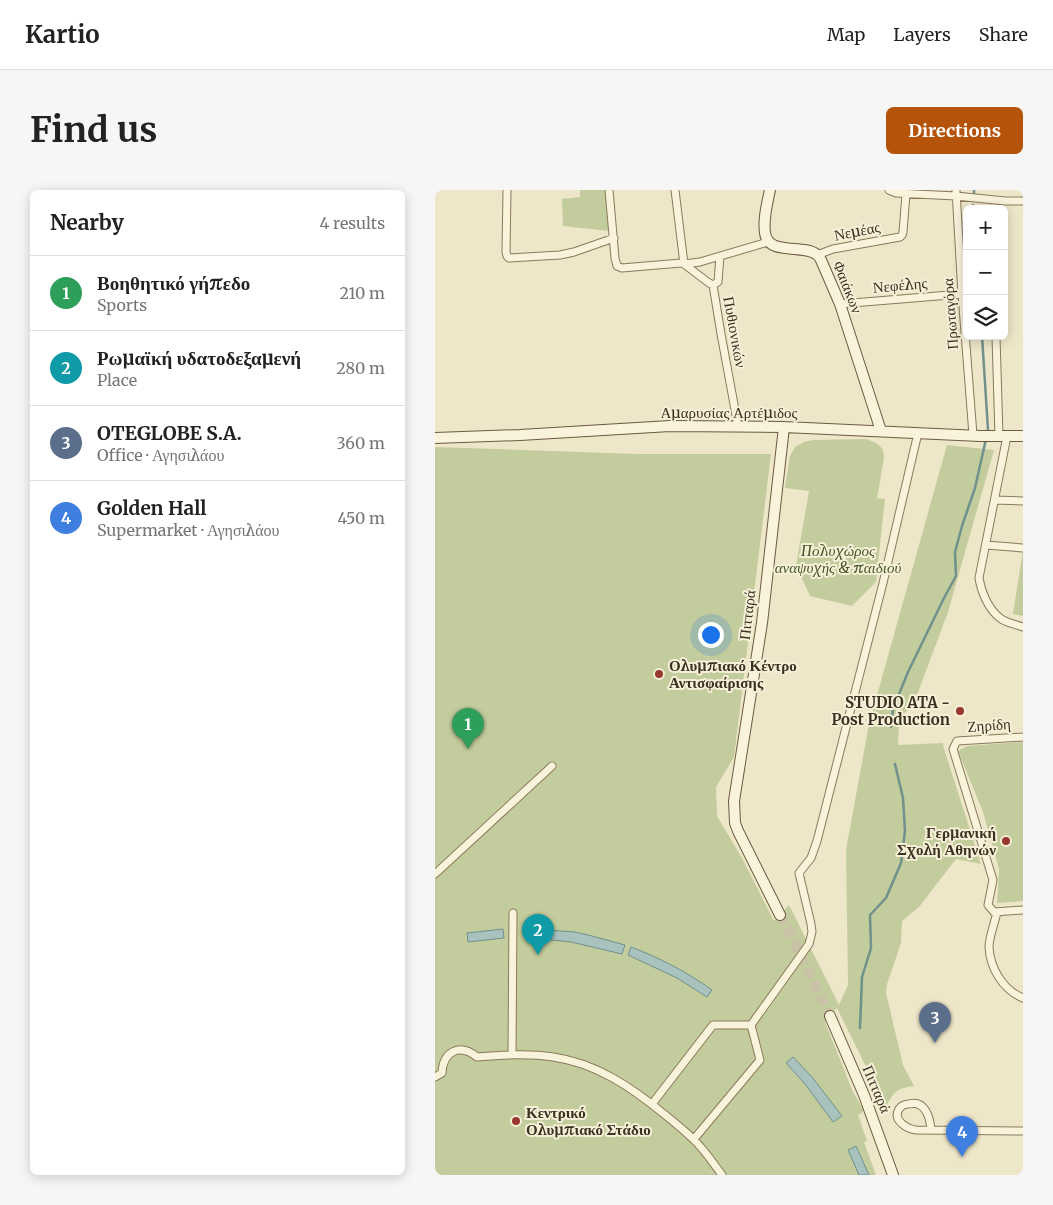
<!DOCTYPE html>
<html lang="en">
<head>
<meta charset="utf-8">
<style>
  body { margin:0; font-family:Merriweather,serif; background:#f6f6f6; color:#222 }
  .controls { position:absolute; right:15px; top:15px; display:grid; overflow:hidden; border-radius:8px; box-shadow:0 2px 12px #0003 }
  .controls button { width:45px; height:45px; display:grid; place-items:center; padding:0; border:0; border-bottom:1px solid #e0e0e0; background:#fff; color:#222; font:25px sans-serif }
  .you { position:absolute; left:275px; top:444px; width:18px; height:18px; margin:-12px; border:4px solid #fff; border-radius:50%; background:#1a73e8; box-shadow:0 0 0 8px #1a73e833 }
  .badge { display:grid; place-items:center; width:32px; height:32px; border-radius:50%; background:#b45309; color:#fff; font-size:16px; font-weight:700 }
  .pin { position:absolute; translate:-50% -41px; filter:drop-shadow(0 1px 2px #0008) }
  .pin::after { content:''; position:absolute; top:26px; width:18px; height:15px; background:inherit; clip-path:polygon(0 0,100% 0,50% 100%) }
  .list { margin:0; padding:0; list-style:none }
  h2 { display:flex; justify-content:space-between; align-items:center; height:65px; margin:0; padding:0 20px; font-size:21px }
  h2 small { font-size:16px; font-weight:400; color:#767676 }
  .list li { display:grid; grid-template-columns:32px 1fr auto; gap:15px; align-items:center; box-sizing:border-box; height:75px; padding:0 20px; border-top:1px solid #e0e0e0 }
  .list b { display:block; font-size:19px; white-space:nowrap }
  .list p { margin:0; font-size:16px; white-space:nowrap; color:#767676 }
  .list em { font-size:16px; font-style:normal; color:#767676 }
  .icon { flex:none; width:28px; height:28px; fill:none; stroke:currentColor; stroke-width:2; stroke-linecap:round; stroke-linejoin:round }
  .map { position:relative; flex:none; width:588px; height:985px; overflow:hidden; border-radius:8px }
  header { display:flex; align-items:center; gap:30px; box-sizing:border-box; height:70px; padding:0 25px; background:#fff; border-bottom:1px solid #e0e0e0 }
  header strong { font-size:24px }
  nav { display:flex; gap:28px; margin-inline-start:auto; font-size:18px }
  .intro { display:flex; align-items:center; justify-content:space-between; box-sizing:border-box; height:120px; padding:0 30px }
  h1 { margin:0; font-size:35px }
  .button { padding:12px 22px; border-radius:8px; background:#b45309; color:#fff; font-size:18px; font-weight:700 }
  main { display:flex; gap:30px; padding:0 30px }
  aside { flex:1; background:#fff; border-radius:8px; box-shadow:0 2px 12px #0003 }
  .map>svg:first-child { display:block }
  .green { fill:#c3cc9c }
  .water { fill:#a9c2bd; stroke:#70918c }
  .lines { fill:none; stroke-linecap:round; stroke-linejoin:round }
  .stream { stroke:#70918c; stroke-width:2.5 }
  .secondary-tunnel { stroke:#cac2a7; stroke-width:10; stroke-dasharray:10 5; stroke-linecap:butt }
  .street-casing { stroke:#8a795d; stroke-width:9 }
  .secondary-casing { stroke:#6c5a40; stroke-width:12 }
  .street { stroke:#f9f3dc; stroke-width:7 }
  .secondary { stroke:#f9f3dc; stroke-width:10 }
  .poi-dot { fill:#98372e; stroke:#f6f0d8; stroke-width:2 }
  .labels { text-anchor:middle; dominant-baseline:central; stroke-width:4; stroke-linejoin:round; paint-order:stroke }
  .street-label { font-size:15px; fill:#3b3021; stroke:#f6f0d8 }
  .park-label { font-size:15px; font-style:italic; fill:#475728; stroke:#f6f0d8 }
  .poi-label { font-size:15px; font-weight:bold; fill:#3b3021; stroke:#f6f0d8; text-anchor:start }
</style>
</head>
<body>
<header>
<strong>Kartio</strong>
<nav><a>Map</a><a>Layers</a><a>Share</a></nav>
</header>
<div class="intro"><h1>Find us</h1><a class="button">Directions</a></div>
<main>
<aside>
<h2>Nearby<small>4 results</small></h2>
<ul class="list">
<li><span class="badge" style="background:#2e9e5b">1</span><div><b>Βοηθητικό γήπεδο</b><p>Sports</p></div><em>210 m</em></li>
<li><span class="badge" style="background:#0f9aa8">2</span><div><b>Ρωμαϊκή υδατοδεξαμενή</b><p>Place</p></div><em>280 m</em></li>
<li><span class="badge" style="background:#5c6f8a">3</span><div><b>OTEGLOBE S.A.</b><p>Office · Αγησιλάου</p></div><em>360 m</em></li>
<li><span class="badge" style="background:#3f7fe0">4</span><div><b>Golden Hall</b><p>Supermarket · Αγησιλάου</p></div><em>450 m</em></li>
</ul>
</aside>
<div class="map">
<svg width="588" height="985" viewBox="0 0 588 985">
  <rect width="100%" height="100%" fill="#eee6c8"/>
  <path class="green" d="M 145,0 L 170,0 L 174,41 L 128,36 L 127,9 L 145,7 Z
    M 430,249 C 441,252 449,255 449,268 L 442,308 L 450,309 L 441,392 L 417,416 L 375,406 L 361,376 L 374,301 L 350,298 L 355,266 L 360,257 L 369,252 L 378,250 Z
    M 512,255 L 559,260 L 513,422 L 479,513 L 464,529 L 463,555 L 508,553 L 509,559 L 546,674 L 521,669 L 484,717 L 467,731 L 466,753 L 452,794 L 451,803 L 468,875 L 479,896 C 462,898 458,902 451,917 L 402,818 L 390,832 L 418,902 L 429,921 L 423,925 L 432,951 L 429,952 L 441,985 L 0,985 L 0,257 L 202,264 L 336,264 L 299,567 L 281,597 L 282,626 L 307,668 L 339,731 L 354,715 L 404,815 L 413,795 L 411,660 L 434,534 Z
    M 588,360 L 588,426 L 578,424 Z
    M 588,552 L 588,711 L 562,713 L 564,679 L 548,622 L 523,561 L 532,556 Z"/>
  <path class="water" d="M 68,739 L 69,748 L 33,752 L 32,743 Z
    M 98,739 L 140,742 L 157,746 L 190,755 L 187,764 L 136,752 L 97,748 Z
    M 196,757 C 225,768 252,782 277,800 L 272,807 L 242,788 L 193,765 Z
    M 358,867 L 377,887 L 407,926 L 398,932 L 370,894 L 351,873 Z
    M 421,956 L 434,985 L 424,985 L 413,960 Z"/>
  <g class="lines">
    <path class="stream" d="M 539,4 L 539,0
      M 538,19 L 538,15
      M 547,146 L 553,240 L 552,244
      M 456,537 L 458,519 L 473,482 L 509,408 L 521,386 L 520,362 L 527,336 L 540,298 L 551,249
      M 425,838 L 427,787 L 436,758 L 435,725 L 451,708 L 466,673 L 470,641 L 468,608 L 460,574"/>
    <path class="secondary-tunnel" d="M 345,725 L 371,775 L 395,826"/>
    <g class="street-casing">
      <path id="street" d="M 72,0 L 71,62 L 72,66 L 74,68 L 125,65 L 139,62 L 179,48
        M 174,0 L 180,68 L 182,76 L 187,78 L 246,73 L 249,74 L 274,93 L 278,95 L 286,144 L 303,236
        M 240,0 L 249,74 L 265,72 L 333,52
        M 454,0 L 461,3 L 521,6 L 570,11 L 588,11
        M 521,0 L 527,104 L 538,245
        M 382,65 L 398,59 L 465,47 L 467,45 L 468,42 L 471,4
        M 278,95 L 283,92 L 285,66
        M 405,114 L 527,104
        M 561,147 L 564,246
        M 572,246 L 544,388 C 546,401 553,419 565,428 C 571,433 580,434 588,437
        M 560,310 L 588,311
        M 551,355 L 588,358
        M 588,547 L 522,551 L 518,559 L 558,690 L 553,715 L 559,722 L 588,720
        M 0,684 L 117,576
        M 562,722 C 560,732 554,747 554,757 C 555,778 568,800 588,808
        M 77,864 L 78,723
        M 0,887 L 7,883 C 8,861 25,853 42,867 C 67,865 92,863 118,867 C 161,873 196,897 229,924 C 239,932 249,940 258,949 C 269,959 278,973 287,985
        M 217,914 L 278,835 L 316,835
        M 496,940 C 495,927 490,910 474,914 C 470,914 466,916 464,919 C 457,931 473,939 481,940 L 588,941
        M 259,949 L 325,870 L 316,835 L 374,754 L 377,742 L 376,734 L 364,683 L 376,668 L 382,651 L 448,393 L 483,243"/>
    </g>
    <g class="secondary-casing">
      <path id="secondary" d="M 335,0 C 332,14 328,29 330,43 C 333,66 367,54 381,64 C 383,65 385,68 386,70 L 405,114 L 446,241
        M 0,248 L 85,245 L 235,236 L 349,237 L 545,246 L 588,246
        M 345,725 L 303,641 L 300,633 L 299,611 L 327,433 L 349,237
        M 395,826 L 429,905 L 458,985"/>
    </g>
    <use href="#street" class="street"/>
    <use href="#secondary" class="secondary"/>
  </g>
  <g class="poi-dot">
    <circle cx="224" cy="484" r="5"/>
    <circle cx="525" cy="521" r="5"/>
    <circle cx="571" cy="651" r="5"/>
    <circle cx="81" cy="931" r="5"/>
  </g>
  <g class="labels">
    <g class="street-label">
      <text transform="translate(422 41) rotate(-11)">Νεμέας</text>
      <text transform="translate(465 95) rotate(-5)">Νεφέλης</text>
      <text transform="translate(413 97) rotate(68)">Φαιάκων</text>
      <text transform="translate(515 124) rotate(-94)">Πρωταγόρα</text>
      <text transform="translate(300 142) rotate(80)">Πυθιονικών</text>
      <text x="294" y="222">Αμαρυσίας Αρτέμιδος</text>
      <text transform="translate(312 425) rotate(-83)">Πιτταρά</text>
      <text transform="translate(554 535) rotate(-4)">Ζηρίδη</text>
      <text transform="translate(442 899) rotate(67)">Πιτταρά</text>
    </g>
    <g class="park-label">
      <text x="403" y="360">Πολυχώρος<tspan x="403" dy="17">αναψυχής &amp; παιδιού</tspan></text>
    </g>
    <g class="poi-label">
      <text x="234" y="475">Ολυμπιακό Κέντρο<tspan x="234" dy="17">Αντισφαίρισης</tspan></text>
      <text x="515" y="512" text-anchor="end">STUDIO ATA -<tspan x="515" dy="17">Post Production</tspan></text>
      <text x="561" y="642" text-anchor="end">Γερμανική<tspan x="561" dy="17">Σχολή Αθηνών</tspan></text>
      <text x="91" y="922">Κεντρικό<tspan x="91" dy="17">Ολυμπιακό Στάδιο</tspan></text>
    </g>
  </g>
</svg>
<div class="controls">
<button>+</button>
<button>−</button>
<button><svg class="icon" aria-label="layers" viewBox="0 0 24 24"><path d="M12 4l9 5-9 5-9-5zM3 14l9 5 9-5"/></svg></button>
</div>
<div class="you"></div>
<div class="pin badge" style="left:33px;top:559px;background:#2e9e5b">1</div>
<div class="pin badge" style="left:103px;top:765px;background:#0f9aa8">2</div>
<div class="pin badge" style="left:500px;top:853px;background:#5c6f8a">3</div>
<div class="pin badge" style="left:527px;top:967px;background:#3f7fe0">4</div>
</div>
</main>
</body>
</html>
